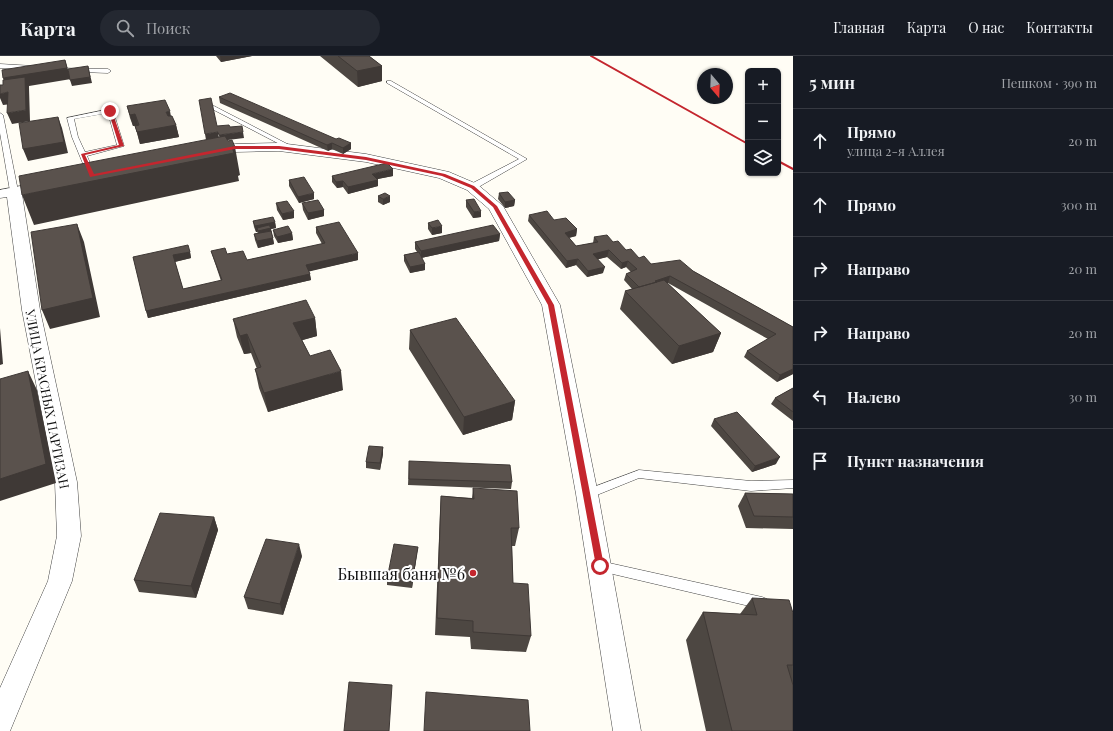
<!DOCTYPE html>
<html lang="ru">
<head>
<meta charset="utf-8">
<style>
  body { margin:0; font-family:"Playfair Display",serif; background:#242831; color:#f1f3f6 }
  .controls { position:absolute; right:12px; top:12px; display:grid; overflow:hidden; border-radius:6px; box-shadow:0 1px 3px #0004 }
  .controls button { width:36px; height:36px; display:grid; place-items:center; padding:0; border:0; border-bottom:1px solid #363941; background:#171b24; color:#f1f3f6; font:20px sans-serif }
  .compass { position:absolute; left:697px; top:12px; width:36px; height:36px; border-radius:50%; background:#171b24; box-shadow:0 1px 3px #0004; rotate:161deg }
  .stop { position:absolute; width:12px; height:12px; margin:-9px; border:3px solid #c4262e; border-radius:50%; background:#fff }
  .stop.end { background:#c4262e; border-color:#fff; box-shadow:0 1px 4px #0008 }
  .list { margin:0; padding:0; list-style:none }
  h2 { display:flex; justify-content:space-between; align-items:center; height:52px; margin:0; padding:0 16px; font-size:17px }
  h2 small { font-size:13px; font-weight:400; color:#9ea1a6 }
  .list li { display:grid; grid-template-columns:26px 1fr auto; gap:12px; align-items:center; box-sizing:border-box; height:64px; padding:0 16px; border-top:1px solid #363941 }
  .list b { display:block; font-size:15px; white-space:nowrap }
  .list p { margin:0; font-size:13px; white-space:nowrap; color:#9ea1a6 }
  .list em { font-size:13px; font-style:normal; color:#9ea1a6 }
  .icon { flex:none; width:22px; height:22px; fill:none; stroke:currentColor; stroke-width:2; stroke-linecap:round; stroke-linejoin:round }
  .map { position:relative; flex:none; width:793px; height:675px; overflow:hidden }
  header { display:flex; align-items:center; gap:24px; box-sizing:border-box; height:56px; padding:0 20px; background:#171b24; border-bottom:1px solid #363941 }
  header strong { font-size:19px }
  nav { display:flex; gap:22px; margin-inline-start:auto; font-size:14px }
  .search { width:280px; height:36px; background:#242831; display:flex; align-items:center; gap:10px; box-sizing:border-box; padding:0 14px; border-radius:22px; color:#9ea1a6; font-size:15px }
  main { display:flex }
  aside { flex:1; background:#171b24 }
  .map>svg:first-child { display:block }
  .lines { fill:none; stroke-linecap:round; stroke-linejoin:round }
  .service-casing { stroke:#444; stroke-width:1 }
  .minor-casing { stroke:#444; stroke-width:1 }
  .service { fill:#fff; fill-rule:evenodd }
  .minor { fill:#fff; fill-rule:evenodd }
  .rail { stroke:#c4262e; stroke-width:2 }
  .wall { fill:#4d4742 }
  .shaded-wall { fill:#3f3936 }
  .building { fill:#5a524d; stroke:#3f3936 }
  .route { fill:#c4262e }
  .poi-dot { fill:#c4262e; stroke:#fff; stroke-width:1.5 }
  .labels { text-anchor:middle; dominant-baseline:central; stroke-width:4; stroke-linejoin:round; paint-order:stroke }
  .street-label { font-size:13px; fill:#111; stroke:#fff }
  .near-poi-label { font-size:16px; fill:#111; stroke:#fff; text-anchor:end }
</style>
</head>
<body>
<header>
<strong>Карта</strong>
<div class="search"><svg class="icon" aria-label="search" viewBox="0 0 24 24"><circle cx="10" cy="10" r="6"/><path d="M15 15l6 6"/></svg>Поиск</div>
<nav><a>Главная</a><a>Карта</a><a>О нас</a><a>Контакты</a></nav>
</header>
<main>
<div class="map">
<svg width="793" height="675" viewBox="0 0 793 675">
  <rect width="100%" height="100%" fill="#fffdf5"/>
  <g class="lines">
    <g class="service-casing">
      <path id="service" d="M 0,8 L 34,10 L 37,12 L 34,14 L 0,12 Z
        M 52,12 L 108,13 L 111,15 L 108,17 L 54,15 L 51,13 Z
        M 387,25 L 391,25 L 527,103 L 475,133 L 469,133 L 469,129 L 519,103 L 387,27 Z
        M 214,50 L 295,92 L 296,93 L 291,94 L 212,53 L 211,52 Z
        M 110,53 L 113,55 L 124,90 L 87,100 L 95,118 L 88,120 L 72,81 L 67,62 ZM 108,57 L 117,89 L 85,96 L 78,81 L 74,63 Z
        M 0,57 L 3,59 L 18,135 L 14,137 L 10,135 L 0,77 Z
        M 639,414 L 751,425 L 793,424 L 793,432 L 751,435 L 639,422 L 587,443 L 583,441 L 581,438 L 583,435 Z
        M 600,505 L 762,541 L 767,543 L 768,547 L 767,551 L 762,553 L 600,515 L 596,514 L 594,510 L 596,506 Z"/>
    </g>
    <g class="minor-casing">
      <path id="minor" d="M 279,87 L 366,98 L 449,116 L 477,128 L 503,150 L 560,249 L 598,438 L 641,675 L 613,675 L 576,438 L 542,249 L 489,153 L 467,134 L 439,122 L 366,106 L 279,95 L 235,96 L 208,101 L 203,100 L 201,97 L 203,94 L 235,88 Z
        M 47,125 L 52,126 L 54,129 L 52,132 L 22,138 L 40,254 L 77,426 L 81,480 L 72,525 L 10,675 L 0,675 L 0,632 L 48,525 L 57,480 L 55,426 L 22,254 L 7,141 L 0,142 L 0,134 Z"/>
    </g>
    <use href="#service" class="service"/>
    <use href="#minor" class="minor"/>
    <path class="rail" d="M 591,0 L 748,88
      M 778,105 L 793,113"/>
  </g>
  <path class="wall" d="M 216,0 L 252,0 L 221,6 Z
    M 320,0 L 369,0 L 382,10 L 382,25 L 358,31 Z
    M 219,41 L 336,83 L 351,87 L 351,93 L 343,98 L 332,93 L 328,95 L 220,47 Z
    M 127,50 L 171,60 L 176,69 L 179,81 L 140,88 L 135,70 L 133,70 L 130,62 Z
    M 332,120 L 393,120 L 377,123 L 378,130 L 348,138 L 343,131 L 337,132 L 332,126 Z
    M 289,124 L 314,143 L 299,147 L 289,130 Z
    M 499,137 L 515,144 L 514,150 L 505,152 L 498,143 Z
    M 378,140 L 390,146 L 383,149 L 378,146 Z
    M 466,144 L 481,161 L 473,162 L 466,151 Z
    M 276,147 L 294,162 L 283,164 L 277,154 Z
    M 302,147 L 324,154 L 324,160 L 308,164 L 303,154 Z
    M 529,159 L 554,164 L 577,173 L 576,180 L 569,182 L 576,190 L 593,187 L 594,181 L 613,186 L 639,202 L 651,208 L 693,215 L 793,271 L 793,318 L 777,326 L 744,301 L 747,295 L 768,283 L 668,227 L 667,227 L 721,277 L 713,296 L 672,308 L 620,253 L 625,235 L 632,233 L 624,224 L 626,218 L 631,216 L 626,211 L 621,213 L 607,201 L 598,203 L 603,217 L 587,221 L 576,209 L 566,212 L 528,165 Z
    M 253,165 L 275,166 L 276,172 L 271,173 L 274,188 L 258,192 L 255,184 L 254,178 L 258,177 L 257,176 L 256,176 L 254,171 Z
    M 428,167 L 442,177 L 432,179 L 428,173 Z
    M 316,171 L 358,204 L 309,215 L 311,224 L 148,262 L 133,201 L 190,196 L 191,202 L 175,206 L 183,233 L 221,225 L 211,195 L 227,198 L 247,204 L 322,188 L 316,177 Z
    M 273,174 L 292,177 L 293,184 L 278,187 L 274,180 Z
    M 500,178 L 499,185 L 421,202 L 425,208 L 425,214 L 410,217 L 404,205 L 404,199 L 417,196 L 415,193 L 415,186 Z
    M 315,262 L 317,280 L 302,284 L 310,300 L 343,334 L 268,356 L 259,332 L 255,313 L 257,313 L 251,297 L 244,298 L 237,281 L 233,263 Z
    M 410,274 L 515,345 L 512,364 L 463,379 L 409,293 Z
    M 793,332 L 793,365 L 771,348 L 775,342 Z
    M 714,363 L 776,408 L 752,416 L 711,370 Z
    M 383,391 L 383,398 L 380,414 L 366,412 L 366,406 Z
    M 409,405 L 512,426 L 511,433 L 408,429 Z
    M 473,432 L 519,472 L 515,490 L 512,490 L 513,527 L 531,580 L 526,596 L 471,593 L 470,581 L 435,579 L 440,458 L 441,440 L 472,442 Z
    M 745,437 L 793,438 L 793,473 L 746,472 L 738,450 Z
    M 214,461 L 218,474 L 196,542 L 139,536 L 134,524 Z
    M 418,491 L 417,497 L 412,532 L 387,529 L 387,523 Z
    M 302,500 L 283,559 L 248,553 L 244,541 Z
    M 752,542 L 793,557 L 793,675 L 706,675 L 686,584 L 703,556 L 740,558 Z"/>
  <path class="shaded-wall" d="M 220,0 L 252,0 L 221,6 Z
    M 65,4 L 71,23 L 29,30 L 29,32 L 30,65 L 12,68 L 7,57 L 26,54 L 7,33 L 3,22 Z
    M 88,10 L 92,27 L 72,30 L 70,24 Z
    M 382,10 L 382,25 L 358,31 L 357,15 Z
    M 8,36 L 12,48 L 3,49 L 0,42 L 0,38 Z
    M 170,55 L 172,66 L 168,67 L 166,56 Z
    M 135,58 L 138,69 L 133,70 L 130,59 Z
    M 58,61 L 62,72 L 68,97 L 28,105 L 23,93 Z
    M 176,69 L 179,81 L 140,88 L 137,76 Z
    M 218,76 L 219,82 L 206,84 L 205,78 Z
    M 243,76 L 244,82 L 220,85 L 219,79 Z
    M 332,87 L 332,93 L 328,95 L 327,89 Z
    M 351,87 L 351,93 L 343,98 L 343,92 Z
    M 235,91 L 240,119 L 238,120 L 239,125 L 34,169 L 22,139 Z
    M 393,113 L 393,120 L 373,124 L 372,118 Z
    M 378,124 L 378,130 L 348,138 L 348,131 Z
    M 343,125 L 343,131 L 337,132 L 336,126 Z
    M 314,137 L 314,143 L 299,147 L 298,141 Z
    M 390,140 L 390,146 L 383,149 L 383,143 Z
    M 515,144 L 514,150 L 505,152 L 505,146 Z
    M 324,154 L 324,160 L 308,164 L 308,157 Z
    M 294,155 L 294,162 L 283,164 L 282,158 Z
    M 481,155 L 481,161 L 473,162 L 474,156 Z
    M 275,166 L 276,172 L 271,173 L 272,179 L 259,182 L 259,176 L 257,172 L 257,176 L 256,176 L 255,170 Z
    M 77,168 L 84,186 L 100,261 L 50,273 L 42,254 Z
    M 442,170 L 442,177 L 432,179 L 432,172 Z
    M 577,173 L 576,180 L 563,183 L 565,177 Z
    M 292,177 L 293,184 L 278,187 L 277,181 Z
    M 500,178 L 499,185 L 421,202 L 421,195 Z
    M 273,182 L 274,188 L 258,192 L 257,185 Z
    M 609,194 L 607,201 L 592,205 L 593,198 Z
    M 190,196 L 191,202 L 174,206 L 173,199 Z
    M 358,197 L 358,204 L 307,216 L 306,209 Z
    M 578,203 L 576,209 L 566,212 L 567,205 Z
    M 628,205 L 626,211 L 621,213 L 622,207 Z
    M 425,208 L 425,214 L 410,217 L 410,211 Z
    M 605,211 L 603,217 L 587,221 L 588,215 Z
    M 310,218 L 311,224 L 148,262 L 146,255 Z
    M 670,220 L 668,227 L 653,231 L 655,225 Z
    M 315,262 L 317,280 L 296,286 L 293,267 Z
    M 0,272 L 3,308 L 0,309 Z
    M 721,277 L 713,296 L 672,308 L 679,290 Z
    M 247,278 L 251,297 L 244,298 L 240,280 Z
    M 793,313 L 793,318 L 777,326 L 780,319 Z
    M 28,315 L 37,334 L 56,427 L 0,445 L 0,423 Z
    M 341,315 L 343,334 L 268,356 L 264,337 Z
    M 515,345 L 512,364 L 463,379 L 464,361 Z
    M 383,391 L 383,398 L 380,414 L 380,407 Z
    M 780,401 L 776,408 L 752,416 L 755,410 Z
    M 214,461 L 218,474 L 196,542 L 191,530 Z
    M 299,488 L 302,500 L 283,559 L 280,548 Z
    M 418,491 L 417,497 L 412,532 L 412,526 Z"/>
  <path class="building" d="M 338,0 L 369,0 L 382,10 L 357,15 Z
    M 65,4 L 67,12 L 3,22 L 2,14 Z
    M 88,10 L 90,21 L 70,24 L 68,13 Z
    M 25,21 L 26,54 L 7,57 L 8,36 L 0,38 L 0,29 L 3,29 L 3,24 Z
    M 230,37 L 336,83 L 339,82 L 351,87 L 343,92 L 332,87 L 327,89 L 219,41 Z
    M 211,42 L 217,70 L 229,69 L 230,71 L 242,70 L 243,76 L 219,79 L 218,76 L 205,78 L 199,44 Z
    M 165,44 L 170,55 L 166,56 L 168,60 L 172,60 L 176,69 L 137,76 L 135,70 L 139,69 L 135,58 L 130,59 L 127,50 Z
    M 58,61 L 64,86 L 23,93 L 19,67 Z
    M 225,80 L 228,85 L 232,84 L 235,91 L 232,91 L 234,97 L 22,139 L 19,120 Z
    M 387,107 L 393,113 L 372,118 L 378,124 L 348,131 L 343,125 L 336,126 L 332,120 Z
    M 304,121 L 314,137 L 298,141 L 289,124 Z
    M 508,136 L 515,144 L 505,146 L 499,137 Z
    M 385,137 L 390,140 L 383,143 L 378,140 Z
    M 474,143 L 481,155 L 474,156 L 466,144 Z
    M 318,144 L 324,154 L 308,157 L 302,147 Z
    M 287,145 L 294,155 L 282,158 L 276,147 Z
    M 547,155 L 554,164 L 566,162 L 577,173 L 565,177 L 576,190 L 598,186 L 594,181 L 607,179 L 613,186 L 618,185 L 626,194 L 631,193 L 639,202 L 644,200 L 651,208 L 680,204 L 693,215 L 793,271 L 793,313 L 780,319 L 747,295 L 776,278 L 670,220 L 655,225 L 657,226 L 639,231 L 626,218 L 637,213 L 628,205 L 622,207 L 609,194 L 593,198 L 605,211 L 588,215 L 578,203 L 567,205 L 529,159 Z
    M 273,161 L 275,166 L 255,170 L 253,165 Z
    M 438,164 L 442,170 L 432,172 L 428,167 Z
    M 339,166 L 358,197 L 306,209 L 310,218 L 146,255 L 133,201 L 188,189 L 190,196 L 173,199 L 183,233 L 222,224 L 211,195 L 225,192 L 227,198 L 243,195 L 247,204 L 325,187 L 316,171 Z
    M 77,168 L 93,242 L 42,254 L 31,176 Z
    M 269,169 L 271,172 L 258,175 L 257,172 Z
    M 493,169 L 500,178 L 421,195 L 415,186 Z
    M 288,170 L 292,177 L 277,181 L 273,174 Z
    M 271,175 L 273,182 L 257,185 L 254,178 Z
    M 419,196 L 425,208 L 410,211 L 404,199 Z
    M 664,224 L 721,277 L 679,290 L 625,235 Z
    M 306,244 L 315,262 L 293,267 L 310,300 L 330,294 L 341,315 L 264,337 L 255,313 L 261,311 L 247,278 L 240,280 L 233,263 Z
    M 456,262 L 515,345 L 464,361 L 410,274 Z
    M 28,315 L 46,408 L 0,423 L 0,323 Z
    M 793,332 L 793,356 L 775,342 Z
    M 737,356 L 780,401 L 755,410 L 714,363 Z
    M 369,390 L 383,391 L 380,407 L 366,406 Z
    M 409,405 L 510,409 L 512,426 L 409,423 Z
    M 473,432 L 517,435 L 519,472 L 511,472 L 513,527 L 528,528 L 531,580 L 473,576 L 473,565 L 437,562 L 441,440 L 474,443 Z
    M 745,437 L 793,438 L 793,461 L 754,460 Z
    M 160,457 L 214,461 L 191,530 L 134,524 Z
    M 266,483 L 299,488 L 280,548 L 244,541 Z
    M 394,488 L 418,491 L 412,526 L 387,523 Z
    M 752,542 L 789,544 L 793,557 L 793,609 L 787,609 L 793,629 L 793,675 L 732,675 L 703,556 L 757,559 Z
    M 349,626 L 392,629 L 389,675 L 344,675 Z
    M 426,636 L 528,644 L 530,675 L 424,675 Z"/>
  <path class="route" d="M 108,54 L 112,55 L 124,90 L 85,99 L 94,118 L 235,90 L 279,90 L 366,101 L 445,118 L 474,130 L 497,150 L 554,249 L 604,510 L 603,512 L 597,512 L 596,510 L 548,249 L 493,151 L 471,132 L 442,120 L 366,104 L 279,93 L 235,93 L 90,121 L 81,98 L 119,89 Z"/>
  <circle class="poi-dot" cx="473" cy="517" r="4"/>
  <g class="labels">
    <g class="street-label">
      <text transform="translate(48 343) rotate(79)">УЛИЦА КРАСНЫХ ПАРТИЗАН</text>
    </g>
    <g class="near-poi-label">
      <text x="465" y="517">Бывшая баня №6</text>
    </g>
  </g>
</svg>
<div class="controls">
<button>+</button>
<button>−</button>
<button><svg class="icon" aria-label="layers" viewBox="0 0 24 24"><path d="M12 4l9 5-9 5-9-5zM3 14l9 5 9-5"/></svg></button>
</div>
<svg class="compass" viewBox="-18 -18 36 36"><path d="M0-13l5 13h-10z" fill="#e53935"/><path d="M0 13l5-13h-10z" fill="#9ea1a6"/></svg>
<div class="stop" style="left:600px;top:510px"></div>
<div class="stop end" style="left:110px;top:55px"></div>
</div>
<aside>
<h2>5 мин<small>Пешком · 390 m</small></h2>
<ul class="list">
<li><svg class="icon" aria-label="ahead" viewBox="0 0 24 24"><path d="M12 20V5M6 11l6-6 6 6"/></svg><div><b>Прямо</b><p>улица 2-я Аллея</p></div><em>20 m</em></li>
<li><svg class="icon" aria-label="ahead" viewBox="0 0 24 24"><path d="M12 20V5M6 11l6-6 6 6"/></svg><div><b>Прямо</b></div><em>300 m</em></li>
<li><svg class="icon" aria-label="right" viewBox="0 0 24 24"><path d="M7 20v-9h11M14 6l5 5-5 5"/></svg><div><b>Направо</b></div><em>20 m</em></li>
<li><svg class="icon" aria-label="right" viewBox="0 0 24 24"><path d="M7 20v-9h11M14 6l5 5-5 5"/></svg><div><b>Направо</b></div><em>20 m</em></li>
<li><svg class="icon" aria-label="left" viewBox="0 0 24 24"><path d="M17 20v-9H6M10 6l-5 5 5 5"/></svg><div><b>Налево</b></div><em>30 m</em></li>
<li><svg class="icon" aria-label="arrive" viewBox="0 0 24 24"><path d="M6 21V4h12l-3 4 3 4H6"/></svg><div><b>Пункт назначения</b></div></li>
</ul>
</aside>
</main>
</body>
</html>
